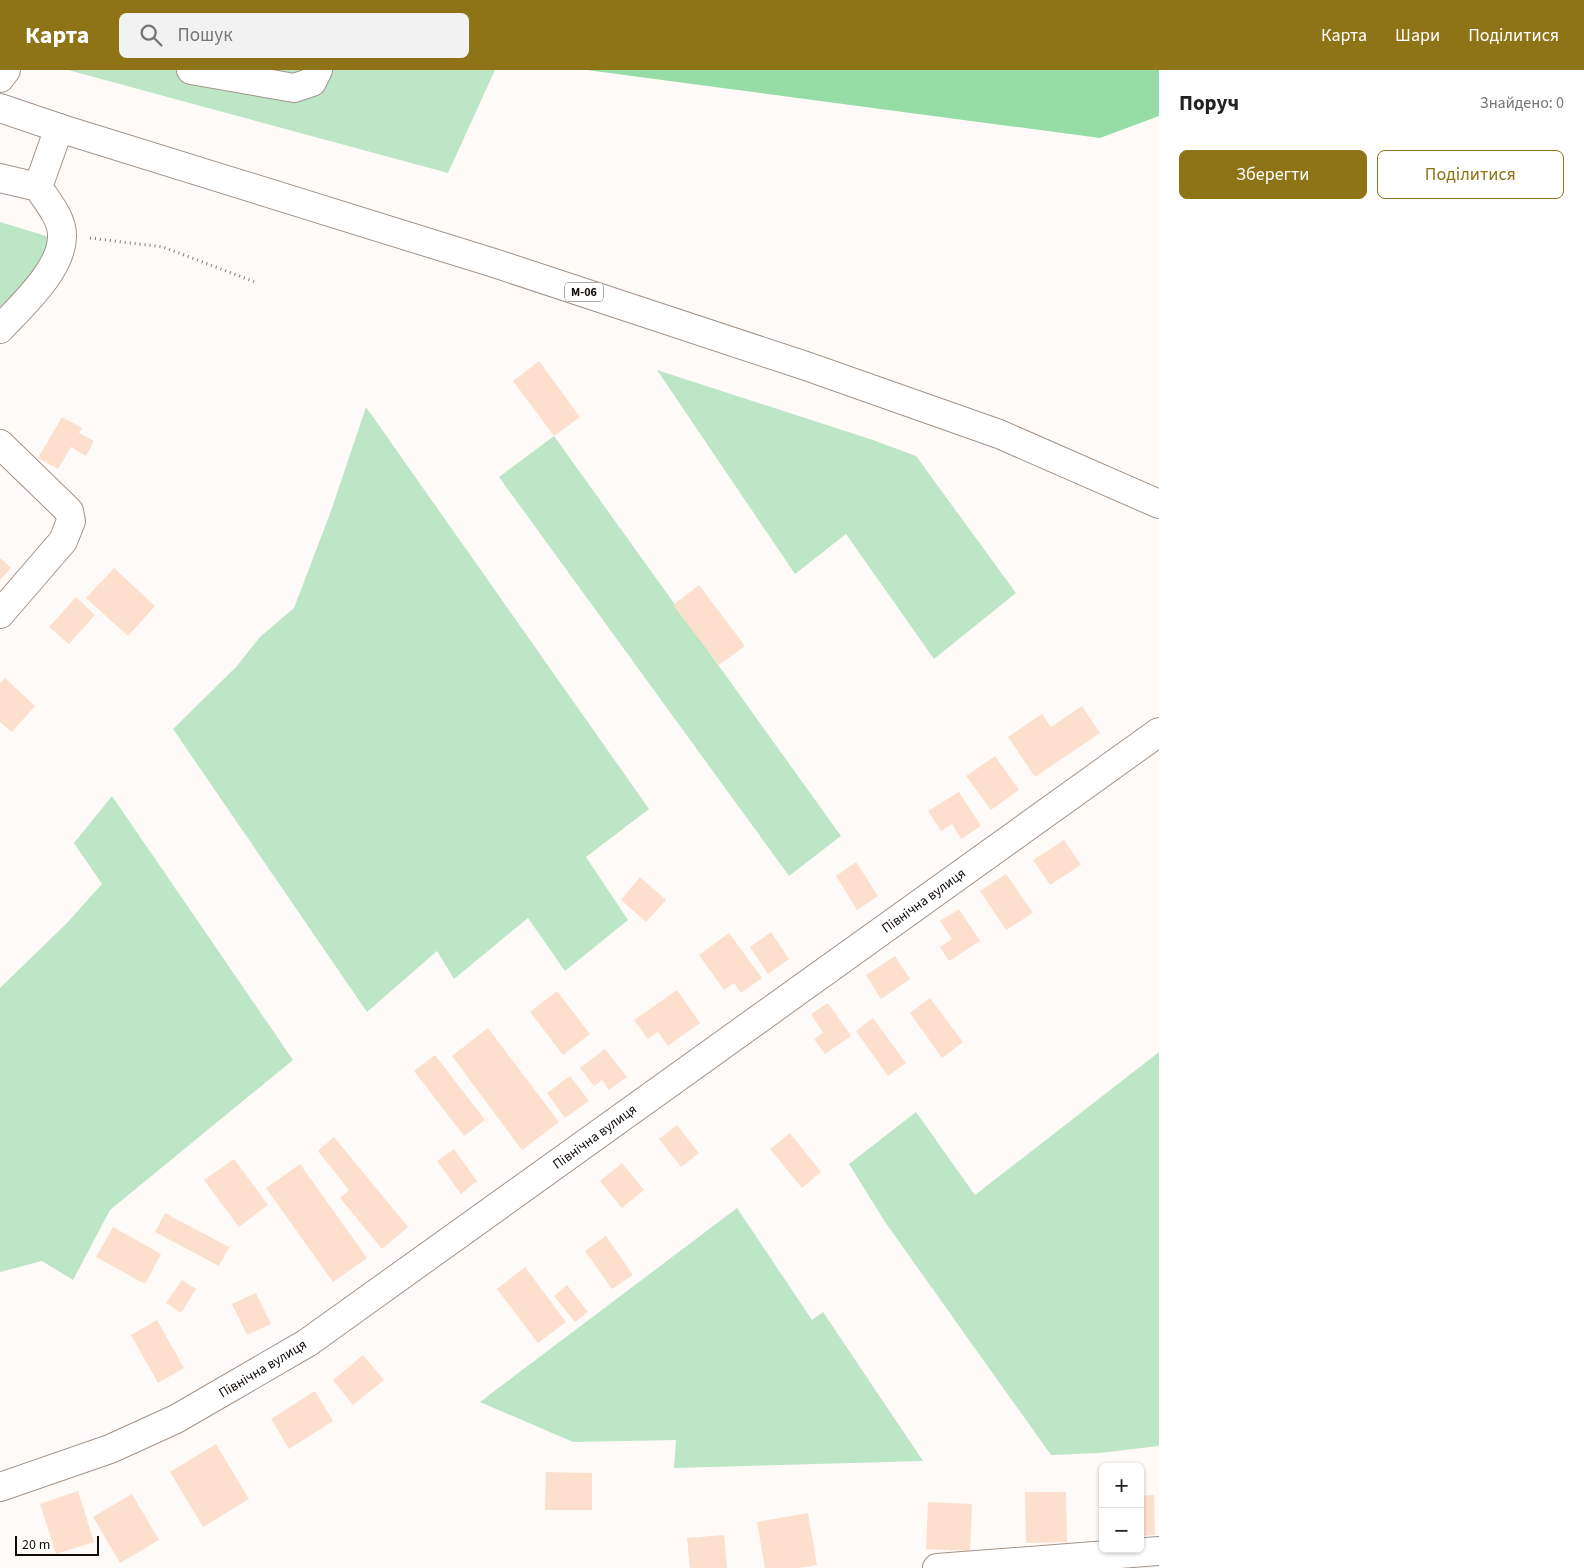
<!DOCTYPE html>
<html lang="uk">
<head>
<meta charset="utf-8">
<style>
  body { margin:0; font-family:"Source Sans 3",sans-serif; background:#f2f2f2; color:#222 }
  .controls { position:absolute; right:15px; bottom:15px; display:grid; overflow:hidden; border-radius:8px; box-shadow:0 1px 4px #0004 }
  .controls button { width:45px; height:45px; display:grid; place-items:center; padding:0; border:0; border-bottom:1px solid #e0e0e0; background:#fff; color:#222; font:25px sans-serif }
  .scale { position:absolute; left:15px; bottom:12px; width:84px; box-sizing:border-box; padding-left:5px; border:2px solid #100a07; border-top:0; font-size:14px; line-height:18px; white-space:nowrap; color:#100a07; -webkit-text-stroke:4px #fff; paint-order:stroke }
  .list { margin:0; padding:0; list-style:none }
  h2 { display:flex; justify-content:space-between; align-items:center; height:65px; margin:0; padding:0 20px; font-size:21px }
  h2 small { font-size:16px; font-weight:400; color:#767676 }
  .actions { display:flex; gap:10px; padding:15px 20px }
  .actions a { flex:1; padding:11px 0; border:1px solid #8e7317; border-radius:8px; text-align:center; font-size:18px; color:#8e7317 }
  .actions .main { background:#8e7317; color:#fff }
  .icon { flex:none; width:28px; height:28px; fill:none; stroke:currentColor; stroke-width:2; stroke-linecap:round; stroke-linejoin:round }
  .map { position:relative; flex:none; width:1159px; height:1498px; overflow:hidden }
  header { display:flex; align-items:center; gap:30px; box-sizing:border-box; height:70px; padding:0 25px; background:#8e7317; color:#fff }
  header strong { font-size:24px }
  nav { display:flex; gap:28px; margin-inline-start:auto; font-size:18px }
  .search { width:350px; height:45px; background:#f2f2f2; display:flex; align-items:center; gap:12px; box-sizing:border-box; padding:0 18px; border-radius:8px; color:#767676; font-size:19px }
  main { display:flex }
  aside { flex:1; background:#fff }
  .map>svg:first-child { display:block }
  .green { fill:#bde6c6 }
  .forest { fill:#96dca7 }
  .building { fill:#fce0cd }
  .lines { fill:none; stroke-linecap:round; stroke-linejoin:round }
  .minor-casing { stroke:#a49488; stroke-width:30 }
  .highway-casing { stroke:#a49488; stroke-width:30 }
  .path { stroke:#817c79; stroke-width:3; stroke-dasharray:1 4; stroke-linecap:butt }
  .minor { stroke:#fff; stroke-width:28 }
  .highway { stroke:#fff; stroke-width:28 }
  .labels { text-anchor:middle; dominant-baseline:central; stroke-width:5; stroke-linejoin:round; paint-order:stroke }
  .shield { fill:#fff; stroke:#585451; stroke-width:1 }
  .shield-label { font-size:12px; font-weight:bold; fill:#100a07 }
  .street-label { font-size:14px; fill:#100a07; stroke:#fff }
</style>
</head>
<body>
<header>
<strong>Карта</strong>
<div class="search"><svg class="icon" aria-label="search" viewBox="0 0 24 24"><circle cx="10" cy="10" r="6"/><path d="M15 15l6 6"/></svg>Пошук</div>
<nav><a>Карта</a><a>Шари</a><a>Поділитися</a></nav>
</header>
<main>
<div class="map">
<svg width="1159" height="1498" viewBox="0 0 1159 1498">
  <rect width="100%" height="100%" fill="#fefaf8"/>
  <path class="green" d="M 68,0 L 495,0 L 448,103 Z
    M 0,152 L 46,166 L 51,172 L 52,179 L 0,246 Z
    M 657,300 L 870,369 L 916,386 L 1016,523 L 934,589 L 846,464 L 795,504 Z
    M 366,337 L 649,739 L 586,787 L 628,850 L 565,901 L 528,848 L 454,909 L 437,881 L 367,942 L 173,659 L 236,597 L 260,567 L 294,538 L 331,441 Z
    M 554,366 L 841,766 L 789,806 L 499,407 Z
    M 112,726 L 293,990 L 110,1140 L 73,1210 L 42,1191 L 0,1202 L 0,918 L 66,854 L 102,814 L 74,773 Z
    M 1159,982 L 1159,1376 L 1099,1383 L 1051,1385 L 885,1152 L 849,1094 L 916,1042 L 975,1125 Z
    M 737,1138 L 812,1250 L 823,1242 L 923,1391 L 674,1398 L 676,1370 L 573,1372 L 480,1332 Z"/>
  <path class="forest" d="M 587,0 L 1159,0 L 1159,46 L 1100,68 Z"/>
  <path class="building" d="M 539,291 L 580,347 L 554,366 L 513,311 Z
    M 62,347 L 82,358 L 79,363 L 94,371 L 86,386 L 71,377 L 58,399 L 38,388 Z
    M 0,488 L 11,498 L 0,510 Z
    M 114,498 L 155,536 L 128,566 L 86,528 Z
    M 699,515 L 745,576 L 719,595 L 673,535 Z
    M 76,527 L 95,545 L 69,574 L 49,557 Z
    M 5,608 L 35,636 L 12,662 L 0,652 L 0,613 Z
    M 1082,636 L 1100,663 L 1035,707 L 1008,667 L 1042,644 L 1051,657 Z
    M 995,686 L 1019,720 L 991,740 L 966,706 Z
    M 959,722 L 981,756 L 961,769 L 952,754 L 941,761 L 928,741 Z
    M 1064,770 L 1081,795 L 1050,815 L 1033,790 Z
    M 856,792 L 878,826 L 857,840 L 836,806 Z
    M 1006,804 L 1033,843 L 1006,860 L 980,821 Z
    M 640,807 L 666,830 L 646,852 L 621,830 Z
    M 959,839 L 980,871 L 949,891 L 940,877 L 952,869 L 940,851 Z
    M 771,862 L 789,889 L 768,904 L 750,877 Z
    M 729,863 L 762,908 L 741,923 L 734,913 L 724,920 L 699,885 Z
    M 895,886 L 910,909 L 881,929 L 866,905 Z
    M 677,920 L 700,953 L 668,976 L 658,962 L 648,969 L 634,950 Z
    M 557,921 L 590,964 L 563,985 L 530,942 Z
    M 930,928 L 963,972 L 942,988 L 910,943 Z
    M 828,933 L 851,966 L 825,984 L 814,969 L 823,963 L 811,944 Z
    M 873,948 L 906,993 L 888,1006 L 856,961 Z
    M 488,958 L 559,1052 L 522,1080 L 452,986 Z
    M 605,979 L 627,1007 L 609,1020 L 602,1010 L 594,1016 L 580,998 Z
    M 435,985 L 485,1050 L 464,1066 L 414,1001 Z
    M 570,1006 L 589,1031 L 565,1048 L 547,1023 Z
    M 677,1055 L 699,1083 L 681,1097 L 659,1069 Z
    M 790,1063 L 821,1102 L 802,1118 L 770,1079 Z
    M 334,1067 L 408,1157 L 382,1179 L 340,1128 L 349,1120 L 318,1081 Z
    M 454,1079 L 477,1111 L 461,1124 L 437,1091 Z
    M 234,1089 L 268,1135 L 239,1157 L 204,1110 Z
    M 622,1093 L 644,1120 L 622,1138 L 600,1111 Z
    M 300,1094 L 367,1188 L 333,1212 L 266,1118 Z
    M 165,1143 L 229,1177 L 219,1196 L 155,1162 Z
    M 113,1157 L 161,1184 L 145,1214 L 96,1187 Z
    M 606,1166 L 633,1205 L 612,1219 L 585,1181 Z
    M 525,1197 L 566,1252 L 538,1273 L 497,1219 Z
    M 182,1210 L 196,1219 L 181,1243 L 166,1233 Z
    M 567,1215 L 588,1242 L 575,1252 L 554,1226 Z
    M 256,1223 L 271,1254 L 247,1265 L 232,1234 Z
    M 157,1250 L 184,1298 L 158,1313 L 131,1265 Z
    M 363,1285 L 384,1310 L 353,1335 L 333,1310 Z
    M 315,1321 L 333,1351 L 289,1379 L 271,1349 Z
    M 216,1374 L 249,1429 L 203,1457 L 170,1402 Z
    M 546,1402 L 592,1403 L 592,1440 L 545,1440 Z
    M 78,1421 L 94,1472 L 56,1484 L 40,1434 Z
    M 1025,1422 L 1066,1422 L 1067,1472 L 1026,1473 Z
    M 132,1424 L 159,1470 L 120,1493 L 93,1447 Z
    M 1154,1425 L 1155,1465 L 1140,1466 L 1140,1426 Z
    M 928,1432 L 972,1434 L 970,1481 L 926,1479 Z
    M 808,1443 L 817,1495 L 799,1498 L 765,1498 L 757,1452 Z
    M 724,1465 L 727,1498 L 690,1498 L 687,1468 Z"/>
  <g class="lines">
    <g class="minor-casing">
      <path id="minor" d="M 191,0 L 294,18 L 312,12 L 318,0
        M 0,8 L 6,0
        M 0,108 L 38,117
        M 0,259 C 21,236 63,199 62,165 C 62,148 47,131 38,117 L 59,58
        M 0,374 L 69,441 L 71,451 L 63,471 L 0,544
        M 0,1417 L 110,1379 L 176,1349 L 307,1273 L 1159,662
        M 937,1498 L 1159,1481"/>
    </g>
    <g class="highway-casing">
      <path id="highway" d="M 0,38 L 59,58 L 494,193 L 806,296 L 999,364 L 1159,434"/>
    </g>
    <path class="path" d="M 90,168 L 163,177 L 255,212"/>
    <use href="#minor" class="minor"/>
    <use href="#highway" class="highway"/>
  </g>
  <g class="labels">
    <rect class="shield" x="565" y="212.5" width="38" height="19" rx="4"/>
    <g class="shield-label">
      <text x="584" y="222">М-06</text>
    </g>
    <g class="street-label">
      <text transform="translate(924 831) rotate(-36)">Північна вулиця</text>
      <text transform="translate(595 1067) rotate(-36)">Північна вулиця</text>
      <text transform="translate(263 1299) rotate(-31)">Північна вулиця</text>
    </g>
  </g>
</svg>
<div class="controls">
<button>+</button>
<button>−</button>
</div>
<div class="scale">20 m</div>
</div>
<aside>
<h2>Поруч<small>Знайдено: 0</small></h2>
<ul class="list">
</ul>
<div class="actions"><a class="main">Зберегти</a><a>Поділитися</a></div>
</aside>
</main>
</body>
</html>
